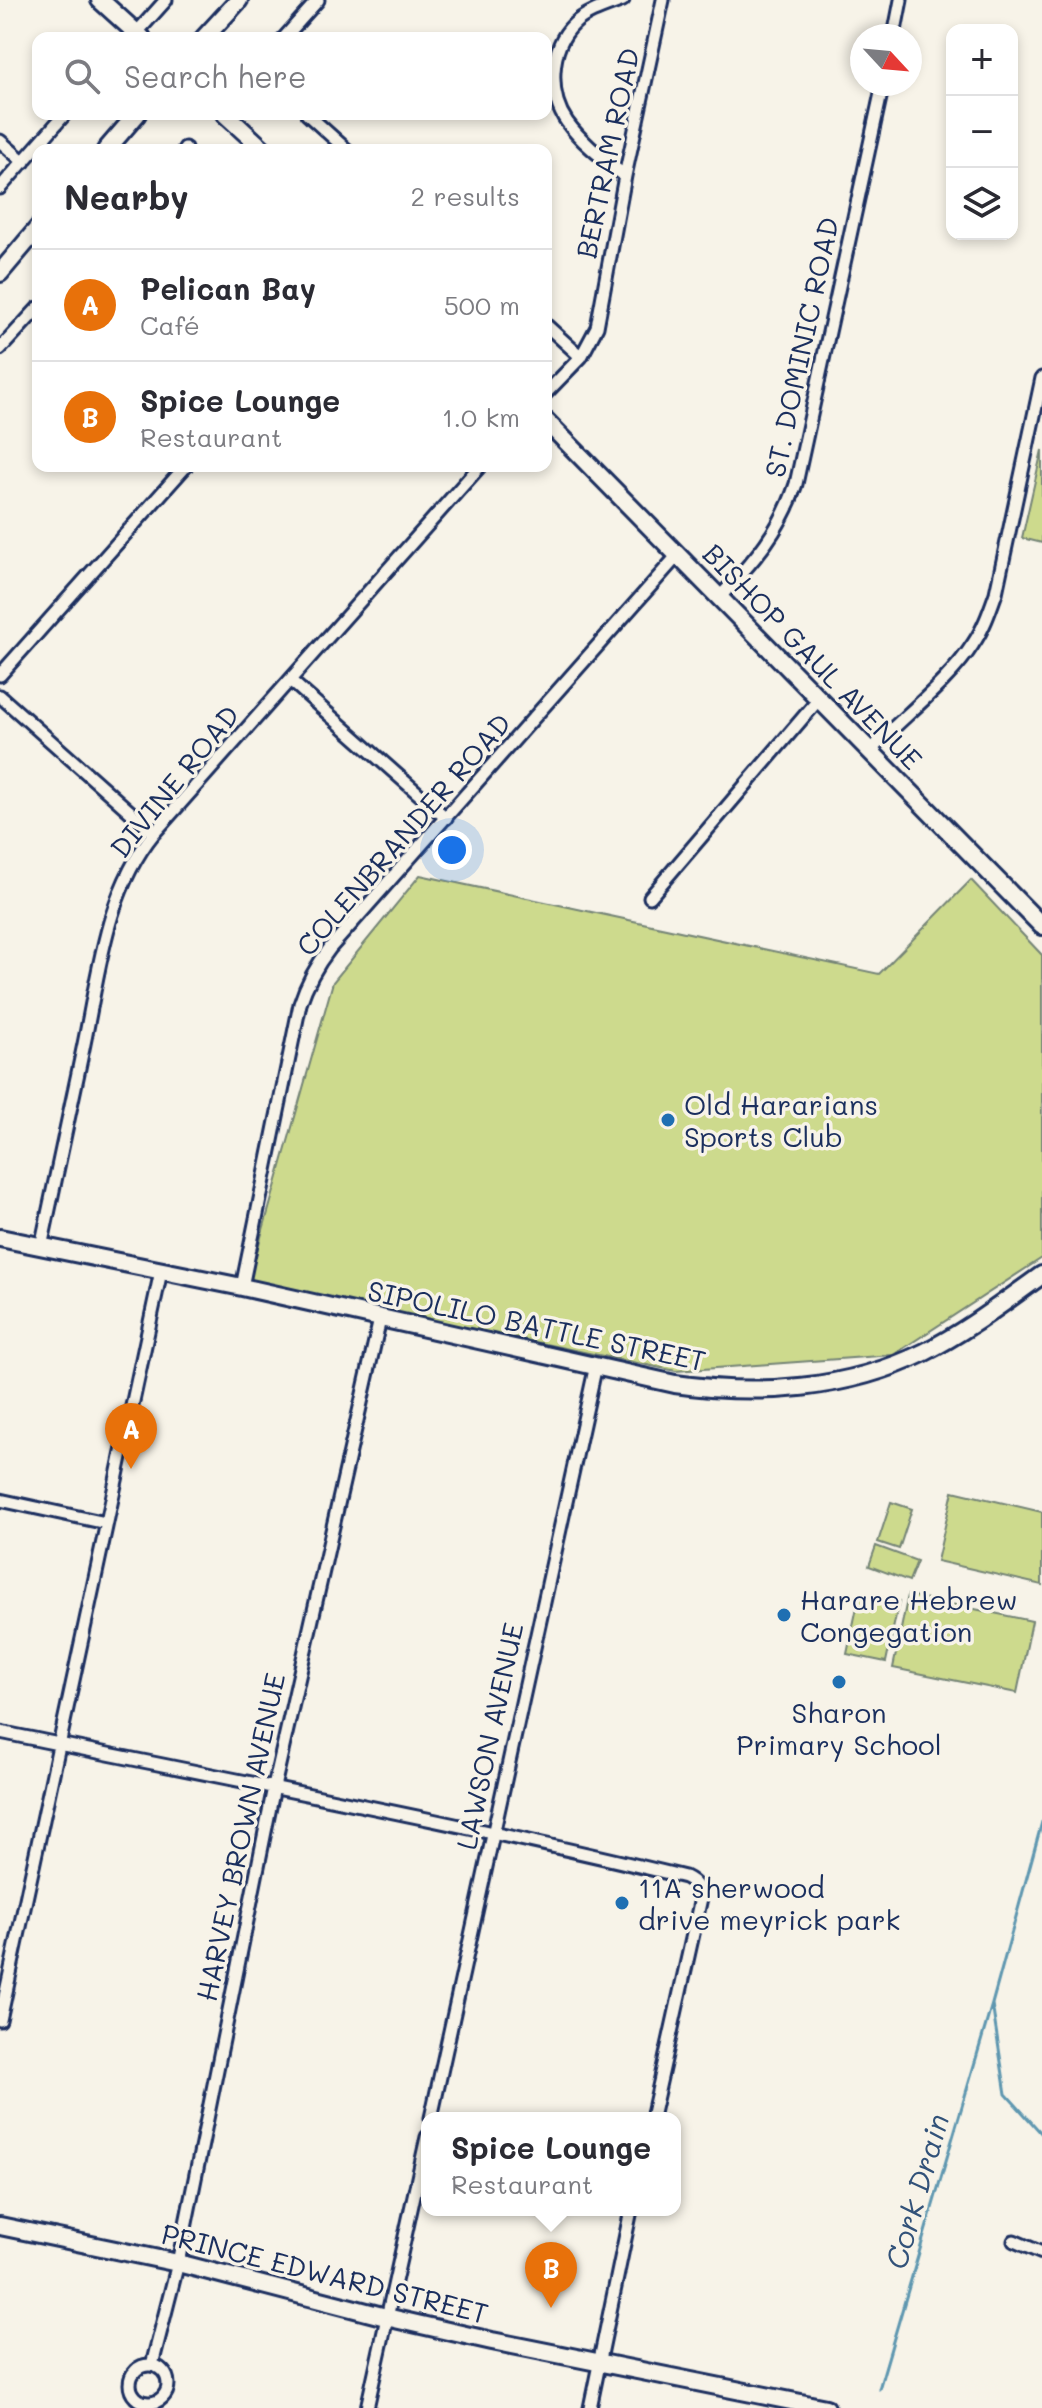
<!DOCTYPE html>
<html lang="en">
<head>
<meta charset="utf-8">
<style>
  body { margin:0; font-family:Mali,sans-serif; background:#f2f2f3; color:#2b2b33 }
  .controls { position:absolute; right:24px; top:24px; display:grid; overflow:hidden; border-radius:16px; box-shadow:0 4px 12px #0003 }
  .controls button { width:72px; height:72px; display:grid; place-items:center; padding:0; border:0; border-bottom:2px solid #e1e1e2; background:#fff; color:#2b2b33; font:40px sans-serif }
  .compass { position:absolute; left:850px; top:24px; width:72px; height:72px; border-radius:50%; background:#fff; box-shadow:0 4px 12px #0003; rotate:116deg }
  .you { position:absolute; left:452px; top:850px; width:28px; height:28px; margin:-20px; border:6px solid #fff; border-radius:50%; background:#1a73e8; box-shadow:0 0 0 12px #1a73e833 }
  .badge { display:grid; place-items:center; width:52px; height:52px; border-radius:50%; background:#1f6fb2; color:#fff; font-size:26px; font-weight:700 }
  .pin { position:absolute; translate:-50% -66px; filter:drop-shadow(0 2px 4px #0008) }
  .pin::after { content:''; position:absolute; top:42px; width:28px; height:24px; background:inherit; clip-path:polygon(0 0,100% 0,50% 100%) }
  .popup { position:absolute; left:421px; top:2112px; width:260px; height:104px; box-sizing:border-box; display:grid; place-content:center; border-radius:16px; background:#fff; filter:drop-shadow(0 2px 6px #0005); font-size:26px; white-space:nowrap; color:#7c7c81 }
  .popup b { font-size:30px; color:#2b2b33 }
  .popup::after { content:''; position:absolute; left:50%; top:100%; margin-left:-16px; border:16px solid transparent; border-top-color:#fff }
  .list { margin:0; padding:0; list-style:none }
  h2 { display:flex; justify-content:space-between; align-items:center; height:104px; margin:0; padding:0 32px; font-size:34px }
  h2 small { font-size:26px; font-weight:400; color:#7c7c81 }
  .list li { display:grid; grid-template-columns:52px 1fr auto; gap:24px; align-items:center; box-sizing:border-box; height:112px; padding:0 32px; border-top:2px solid #e1e1e2 }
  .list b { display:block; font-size:30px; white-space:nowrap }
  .list p { margin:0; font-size:26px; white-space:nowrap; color:#7c7c81 }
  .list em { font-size:26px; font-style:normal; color:#7c7c81 }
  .icon { flex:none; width:44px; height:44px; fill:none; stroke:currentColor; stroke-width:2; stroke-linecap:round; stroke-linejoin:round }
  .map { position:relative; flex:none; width:1042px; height:2408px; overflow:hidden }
  .search { position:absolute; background:#fff; box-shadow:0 4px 12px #0003; left:32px; top:32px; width:520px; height:88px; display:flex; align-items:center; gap:20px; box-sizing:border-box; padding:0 28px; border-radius:16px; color:#7c7c81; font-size:30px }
  .panel { position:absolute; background:#fff; box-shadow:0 4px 12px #0003; left:32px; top:144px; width:520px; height:328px; border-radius:16px }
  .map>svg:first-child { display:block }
  .green { fill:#cdda8d; stroke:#748476; stroke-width:2 }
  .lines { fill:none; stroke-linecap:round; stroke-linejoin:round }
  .stream { stroke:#5f97b0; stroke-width:3 }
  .street-casing { stroke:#1b2f5e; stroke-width:17 }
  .secondary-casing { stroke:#1b2f5e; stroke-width:22 }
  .street { stroke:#f7f3e8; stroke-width:11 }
  .secondary { stroke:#f7f3e8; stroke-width:16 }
  .poi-dot { fill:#1f6fb2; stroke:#f7f3e8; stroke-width:3 }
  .labels { text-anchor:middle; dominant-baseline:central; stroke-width:7; stroke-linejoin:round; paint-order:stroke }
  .street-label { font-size:28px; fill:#1b2f5e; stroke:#f7f3e8 }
  .poi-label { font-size:28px; fill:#1b2f5e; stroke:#f7f3e8; text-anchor:start }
  .water-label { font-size:30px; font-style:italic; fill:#325279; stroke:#f7f3e8 }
</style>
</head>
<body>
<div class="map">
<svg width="1042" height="2408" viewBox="0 0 1042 2408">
  <rect width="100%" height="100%" fill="#f7f3e8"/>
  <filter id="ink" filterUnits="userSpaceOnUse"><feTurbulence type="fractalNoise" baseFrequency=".0125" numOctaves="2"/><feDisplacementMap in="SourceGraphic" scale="16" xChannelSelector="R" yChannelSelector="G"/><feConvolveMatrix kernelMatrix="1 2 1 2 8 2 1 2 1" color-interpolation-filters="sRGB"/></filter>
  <g filter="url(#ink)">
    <path class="green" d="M 1042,450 L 1042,543 L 1022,538 Z
      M 420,875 L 879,974 L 971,880 L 1042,955 L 1042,1258 L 893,1355 L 676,1371 L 248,1283 L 333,982 Z
      M 953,1491 L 1042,1512 L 1042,1585 L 937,1561 Z
      M 891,1502 L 912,1509 L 899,1549 L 878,1542 Z
      M 876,1546 L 917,1561 L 909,1581 L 869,1566 Z
      M 860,1593 L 899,1601 L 886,1662 L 847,1654 Z
      M 908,1595 L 1032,1621 L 1017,1693 L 893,1668 Z"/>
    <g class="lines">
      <path class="stream" d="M 1042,1822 L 992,2004 L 1006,2094 L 1042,2134
        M 879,2389 L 992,2004"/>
      <g class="street-casing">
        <path id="street" d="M 623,0 C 607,6 586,12 574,24 C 549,48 548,95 567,122 C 582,143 605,160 625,176
          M 894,36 L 901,0
          M 132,38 L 166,0
          M 284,38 L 318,0
          M 307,114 L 347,150
          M 0,141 L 24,162
          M 184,150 L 185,148
          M 0,188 L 65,114
          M 546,325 L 581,357
          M 0,349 L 38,308
          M 546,393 L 581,357 L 597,327 L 625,176 L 663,0
          M 719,598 C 753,561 780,533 796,484 L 883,84
          M 0,675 L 186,466
          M 290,680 L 446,818
          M 0,696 L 154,833
          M 870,751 C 901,718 950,681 973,644 C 984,628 990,610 996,593 L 1042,378
          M 650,897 L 819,699
          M 41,1247 C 55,1180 70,1112 84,1044 C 99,972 106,892 154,833 L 480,466
          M 242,1287 L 300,1004 C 307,982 316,966 330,948 L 678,555
          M 0,1500 L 106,1523
          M 0,1732 C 228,1779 458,1822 685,1877 C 695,1882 699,1887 701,1898 L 652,2118
          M 0,2020 L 161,1271
          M 431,2118 L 596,1365
          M 1014,2241 L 1042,2253
          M130 2384a19 19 0 1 1 38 0a19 19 0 1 1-38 0Z
          M 152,2365 L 178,2263 L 274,1787 L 380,1319
          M 367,2408 L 427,2137
          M 590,2408 L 631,2210"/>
      </g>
      <g class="secondary-casing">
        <path id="secondary" d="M 100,0 L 142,38
          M 204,38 L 239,0
          M 225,114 L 264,150
          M 106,150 L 137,114
          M 0,273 L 38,228
          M 546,421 L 1042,926
          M 0,1238 L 242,1287 L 675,1384 C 758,1396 848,1390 925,1352 C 967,1331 1004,1302 1042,1275
          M 0,2226 L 178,2263 L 386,2317 L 492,2341 L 826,2408"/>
      </g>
      <use href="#street" class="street"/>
      <use href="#secondary" class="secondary"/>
    </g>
  </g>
  <g class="poi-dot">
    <circle cx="668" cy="1120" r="8"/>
    <circle cx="784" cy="1615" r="8"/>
    <circle cx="839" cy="1682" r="8"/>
    <circle cx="622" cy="1903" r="8"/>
  </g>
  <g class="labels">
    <g class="street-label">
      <text transform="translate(607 153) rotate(-78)">BERTRAM ROAD</text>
      <text transform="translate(801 347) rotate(-78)">ST. DOMINIC ROAD</text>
      <text transform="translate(813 656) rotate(46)">BISHOP GAUL AVENUE</text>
      <text transform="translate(174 781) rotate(-51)">DIVINE ROAD</text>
      <text transform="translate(403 834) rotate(-49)">COLENBRANDER ROAD</text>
      <text transform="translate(537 1325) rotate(12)">SIPOLILO BATTLE STREET</text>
      <text transform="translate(489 1736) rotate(-78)">LAWSON AVENUE</text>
      <text transform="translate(240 1837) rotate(-78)">HARVEY BROWN AVENUE</text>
      <text transform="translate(325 2273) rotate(14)">PRINCE EDWARD STREET</text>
    </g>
    <g class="poi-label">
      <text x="684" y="1104">Old Hararians<tspan x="684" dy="32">Sports Club</tspan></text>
      <text x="800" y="1599">Harare Hebrew<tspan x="800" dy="32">Congegation</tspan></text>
      <text x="839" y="1712" text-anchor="middle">Sharon<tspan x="839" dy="32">Primary School</tspan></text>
      <text x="638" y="1887">11A sherwood<tspan x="638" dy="32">drive meyrick park</tspan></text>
    </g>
    <g class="water-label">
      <text transform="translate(916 2191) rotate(-74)">Cork Drain</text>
    </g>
  </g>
</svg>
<div class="controls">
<button>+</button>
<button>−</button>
<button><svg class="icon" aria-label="layers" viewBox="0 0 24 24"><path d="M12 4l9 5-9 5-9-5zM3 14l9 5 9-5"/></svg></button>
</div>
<svg class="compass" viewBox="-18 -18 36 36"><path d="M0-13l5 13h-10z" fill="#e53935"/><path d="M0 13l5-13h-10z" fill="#7c7c81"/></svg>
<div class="you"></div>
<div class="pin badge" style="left:131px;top:1469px;background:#e8710a">A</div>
<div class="pin badge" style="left:551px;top:2308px;background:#e8710a">B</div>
<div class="popup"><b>Spice Lounge</b>Restaurant</div>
<div class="search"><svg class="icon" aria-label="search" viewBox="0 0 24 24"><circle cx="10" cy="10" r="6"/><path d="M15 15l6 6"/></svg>Search here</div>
<section class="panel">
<h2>Nearby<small>2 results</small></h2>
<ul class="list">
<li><span class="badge" style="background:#e8710a">A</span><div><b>Pelican Bay</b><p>Café</p></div><em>500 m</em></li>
<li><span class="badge" style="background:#e8710a">B</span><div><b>Spice Lounge</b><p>Restaurant</p></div><em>1.0 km</em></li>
</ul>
</section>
</div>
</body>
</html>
